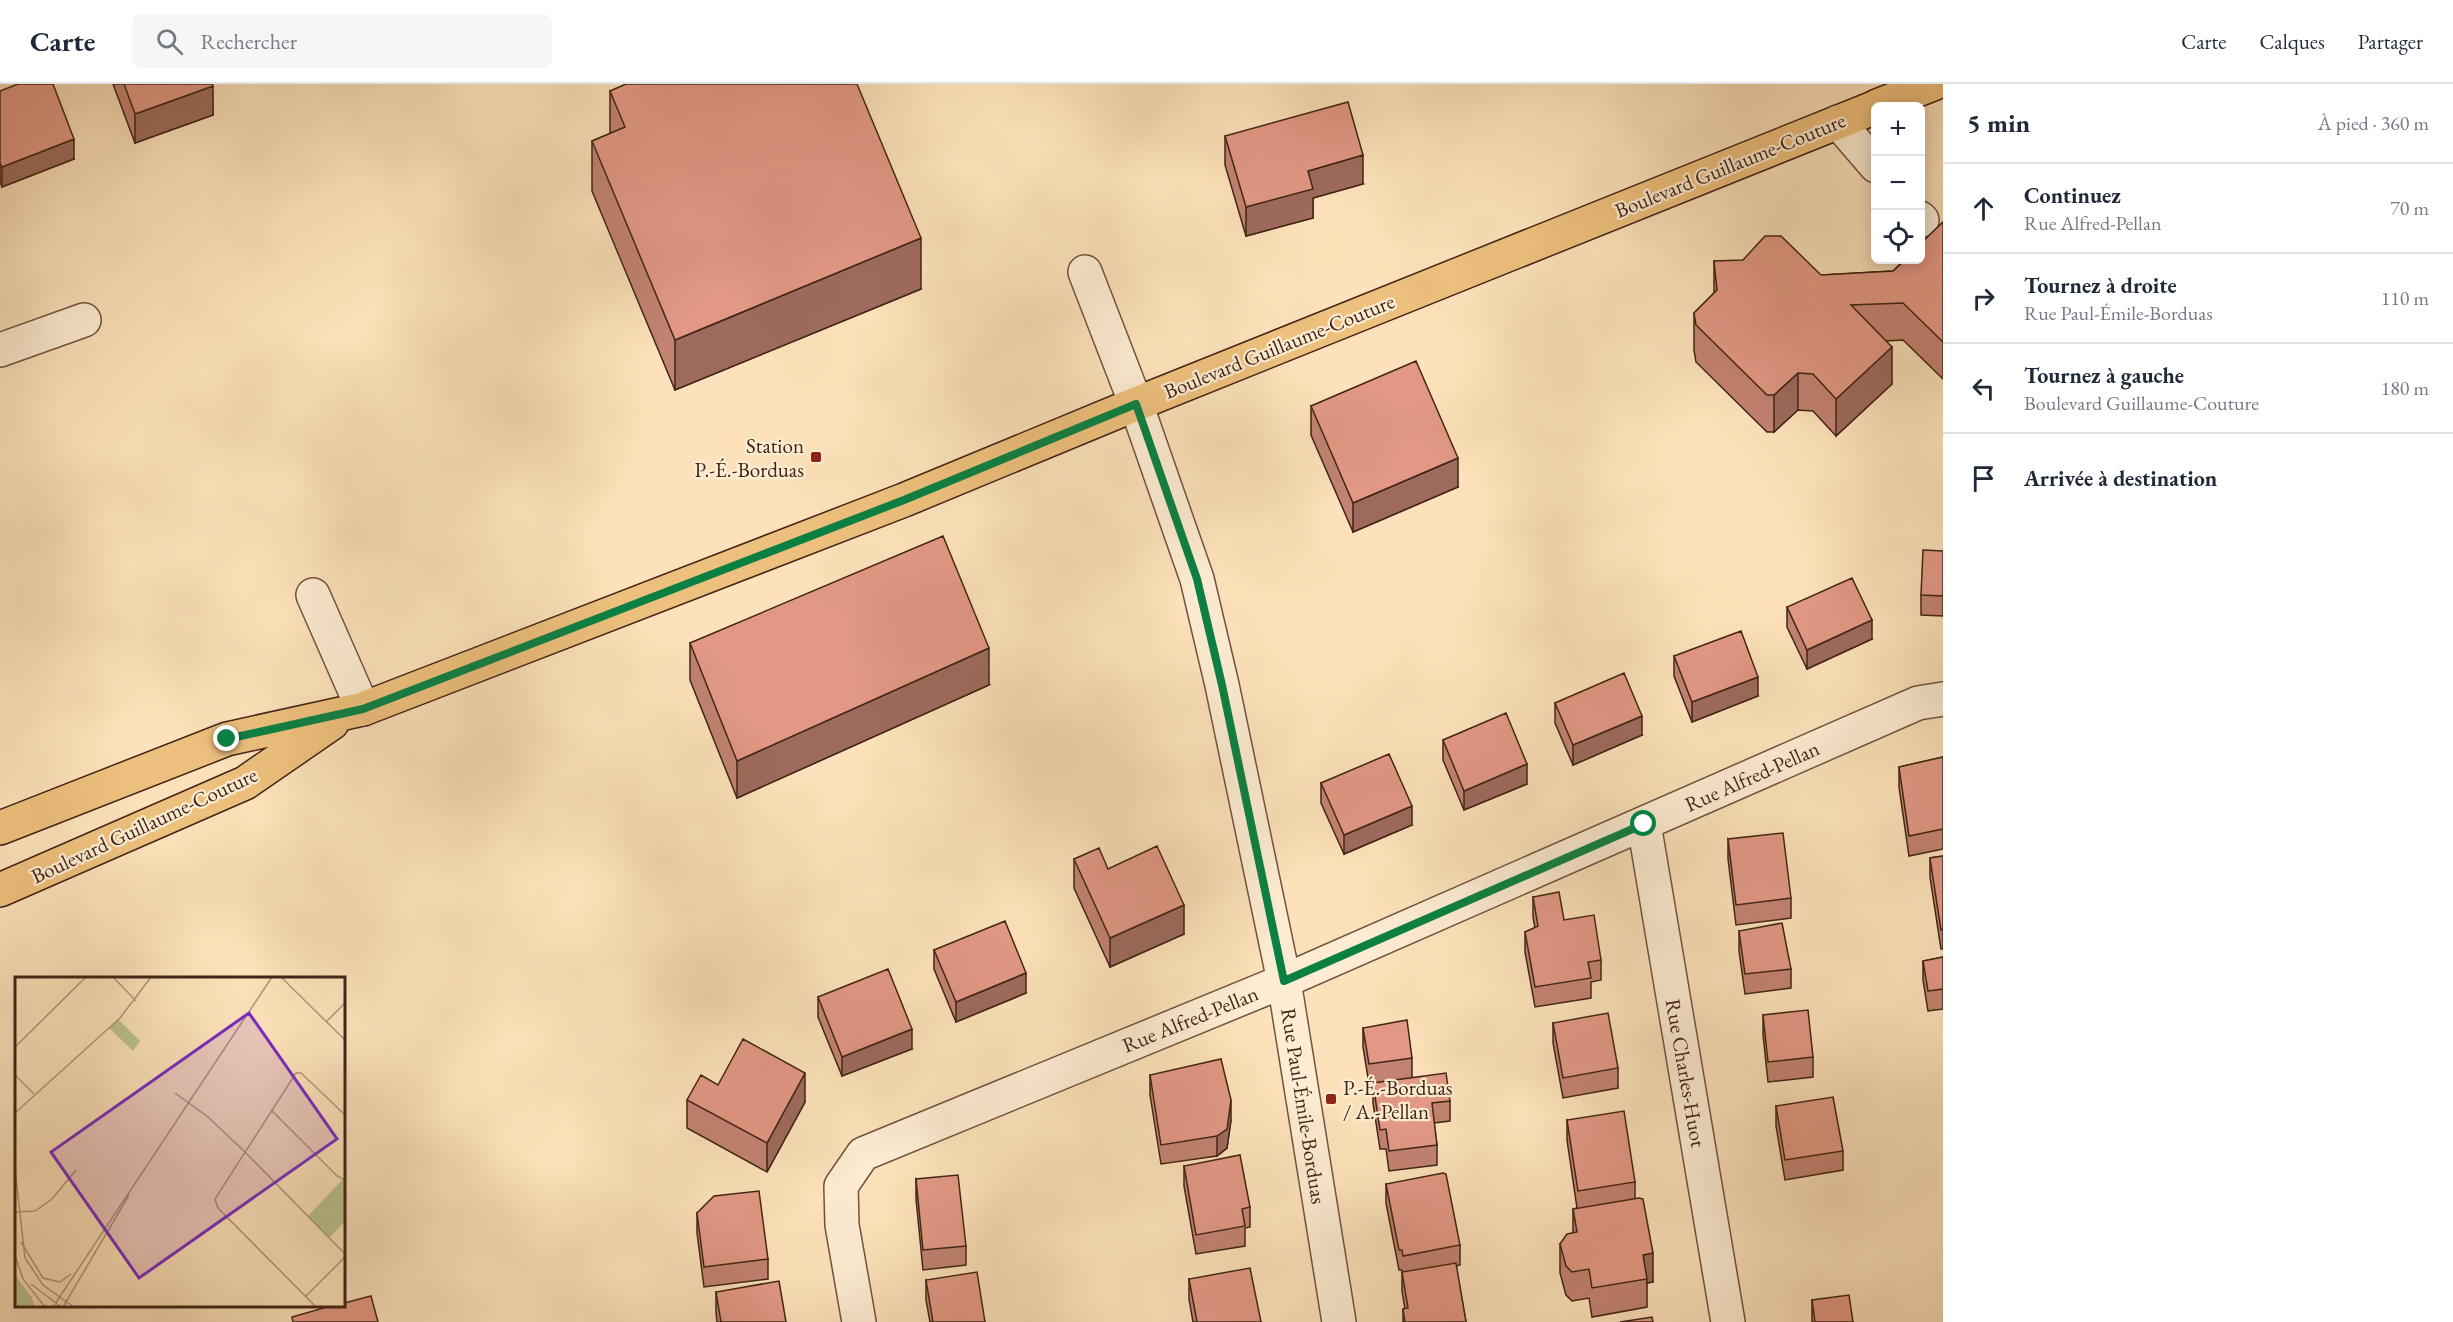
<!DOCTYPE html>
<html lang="fr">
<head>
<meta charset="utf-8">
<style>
  body { margin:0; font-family:"EB Garamond",serif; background:#f6f6f7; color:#1f2937 }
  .controls { position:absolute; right:18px; top:18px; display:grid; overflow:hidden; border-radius:9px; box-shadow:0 3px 15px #0003 }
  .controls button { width:54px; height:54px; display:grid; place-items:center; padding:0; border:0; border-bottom:2px solid #e0e1e3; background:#fff; color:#1f2937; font:30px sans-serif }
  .stop { position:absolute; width:18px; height:18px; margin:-14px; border:4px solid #0b8043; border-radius:50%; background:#fff }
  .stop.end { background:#0b8043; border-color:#fff; box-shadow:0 2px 6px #0008 }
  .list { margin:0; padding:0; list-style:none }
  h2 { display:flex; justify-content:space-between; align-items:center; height:78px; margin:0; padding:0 24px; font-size:26px }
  h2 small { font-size:20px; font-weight:400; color:#747a83 }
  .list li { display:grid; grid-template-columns:39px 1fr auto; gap:18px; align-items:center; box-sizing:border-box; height:90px; padding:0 24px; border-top:2px solid #e0e1e3 }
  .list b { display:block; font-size:22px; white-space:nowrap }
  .list p { margin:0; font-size:20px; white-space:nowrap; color:#747a83 }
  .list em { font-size:20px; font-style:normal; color:#747a83 }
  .icon { flex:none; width:33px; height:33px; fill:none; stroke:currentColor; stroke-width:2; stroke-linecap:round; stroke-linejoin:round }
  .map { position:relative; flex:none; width:1943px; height:1238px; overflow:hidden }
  header { display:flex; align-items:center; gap:36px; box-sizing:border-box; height:84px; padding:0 30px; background:#fff; border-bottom:2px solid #e0e1e3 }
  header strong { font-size:28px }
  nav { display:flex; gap:33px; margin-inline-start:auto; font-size:21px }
  .search { width:420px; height:54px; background:#f6f6f7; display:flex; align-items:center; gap:15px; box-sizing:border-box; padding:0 21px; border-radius:9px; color:#747a83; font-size:22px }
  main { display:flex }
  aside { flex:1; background:#fff }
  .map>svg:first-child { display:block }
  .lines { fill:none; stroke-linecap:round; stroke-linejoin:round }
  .minor-casing { stroke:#705340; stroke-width:36 }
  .major-casing { stroke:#412417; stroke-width:36 }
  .minor { stroke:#fdecd2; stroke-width:33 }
  .major { stroke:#eec07d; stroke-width:33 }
  .wall { fill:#c28372; stroke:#412417; stroke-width:1.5 }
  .shaded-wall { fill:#9e6a5d; stroke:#412417; stroke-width:1.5 }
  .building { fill:#e29885; stroke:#412417; stroke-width:1.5 }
  .route { stroke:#0b8043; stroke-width:8 }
  .poi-dot { fill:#8f2418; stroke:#fdecd2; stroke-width:2 }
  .labels { text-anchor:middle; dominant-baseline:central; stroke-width:4.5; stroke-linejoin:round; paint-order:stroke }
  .street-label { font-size:21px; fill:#412417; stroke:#fdecd2 }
  .poi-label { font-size:21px; fill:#412417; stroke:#fdecd2; text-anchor:end }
  .inset-road { fill:none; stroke:#b19579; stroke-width:1.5 }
  .view { fill:#7b2cbf; fill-opacity:0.15; stroke:#7b2cbf; stroke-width:3 }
  .inset-edge { fill:none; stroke:#412417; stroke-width:3 }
</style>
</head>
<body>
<header>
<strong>Carte</strong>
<div class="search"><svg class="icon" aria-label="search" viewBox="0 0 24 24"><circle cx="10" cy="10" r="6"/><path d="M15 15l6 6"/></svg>Rechercher</div>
<nav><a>Carte</a><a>Calques</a><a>Partager</a></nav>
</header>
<main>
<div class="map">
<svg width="1943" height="1238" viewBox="0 0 1943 1238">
  <rect width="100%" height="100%" fill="#fce1ba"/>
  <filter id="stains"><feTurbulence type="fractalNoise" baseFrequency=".00333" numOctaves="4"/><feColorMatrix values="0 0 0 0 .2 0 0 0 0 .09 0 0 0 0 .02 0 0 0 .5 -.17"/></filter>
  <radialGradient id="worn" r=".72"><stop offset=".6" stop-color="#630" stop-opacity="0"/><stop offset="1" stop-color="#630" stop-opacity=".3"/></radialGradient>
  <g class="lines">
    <g class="minor-casing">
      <path id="minor" d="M 1838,38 L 1876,82
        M 1920,134 L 1922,136
        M 1085,188 L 1136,320 L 1197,495 L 1222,601 L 1284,897 L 1339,1238
        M 0,266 L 84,236
        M 313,511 L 363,625
        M 1644,740 L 1728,1238
        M 859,1238 L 842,1141 L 841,1102 L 863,1070 L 1284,897 L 1918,619 L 1943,615"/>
    </g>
    <g class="major-casing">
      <path id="major" d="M 1877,22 L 1933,0
        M 0,744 L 227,655 L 363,625 L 904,416 L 1136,320 L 1876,23
        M 0,806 L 245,699 L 332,639"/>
    </g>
    <use href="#minor" class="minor"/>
    <use href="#major" class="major"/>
  </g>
  <path class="wall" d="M 113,0 L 212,0 L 213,31 L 135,59 Z
    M 0,7 L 74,75 L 2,103 L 0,98 Z
    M 610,7 L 921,205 L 675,306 L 592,107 L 592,57 L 610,50 Z
    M 1225,52 L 1363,100 L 1313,114 L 1313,134 L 1246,152 L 1225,81 Z
    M 1943,138 L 1943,295 L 1903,256 L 1886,257 L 1892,300 L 1836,352 L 1813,327 L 1798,326 L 1774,348 L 1767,348 L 1696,278 L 1694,266 L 1694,229 L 1714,209 L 1714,177 L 1821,191 L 1893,187 Z
    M 1311,322 L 1458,403 L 1353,448 L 1311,351 Z
    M 1943,467 L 1943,532 L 1921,531 L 1921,511 Z
    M 1787,523 L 1872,555 L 1807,585 L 1787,543 Z
    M 690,559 L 989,601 L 737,714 L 690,596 Z
    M 1674,572 L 1758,612 L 1692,638 L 1674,592 Z
    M 1555,619 L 1642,651 L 1573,681 L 1555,639 Z
    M 1443,656 L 1527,700 L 1464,726 L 1443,676 Z
    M 1943,673 L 1943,765 L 1909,772 L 1899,703 L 1899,683 Z
    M 1321,699 L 1412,741 L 1344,770 L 1321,719 Z
    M 1728,755 L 1791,814 L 1791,834 L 1736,841 L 1728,775 Z
    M 1943,772 L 1943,865 L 1941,865 L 1930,793 L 1930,774 Z
    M 1074,775 L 1108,785 L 1184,850 L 1110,883 L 1074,804 Z
    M 1533,813 L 1564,836 L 1601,876 L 1601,896 L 1591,898 L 1591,914 L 1535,923 L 1525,868 L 1525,848 L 1535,844 L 1533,833 Z
    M 1739,847 L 1791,885 L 1791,904 L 1745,910 L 1739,867 Z
    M 934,866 L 1026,909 L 956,938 L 934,885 Z
    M 1943,873 L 1943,925 L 1928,927 L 1923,896 L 1923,877 Z
    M 818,913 L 912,965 L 842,992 L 818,933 Z
    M 1763,931 L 1813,973 L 1813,993 L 1768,998 L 1763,951 Z
    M 1553,939 L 1618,984 L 1618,1004 L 1563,1014 L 1553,959 Z
    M 1363,944 L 1412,974 L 1412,993 L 1450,1017 L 1450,1037 L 1434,1039 L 1437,1061 L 1437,1081 L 1389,1087 L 1386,1065 L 1380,1065 L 1373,1019 L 1373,1000 L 1369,1000 L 1363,963 Z
    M 1150,991 L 1231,1036 L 1227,1064 L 1217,1072 L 1161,1080 L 1150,1011 Z
    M 718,1001 L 805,1018 L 767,1088 L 687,1044 L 687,1016 Z
    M 1776,1022 L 1843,1067 L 1843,1086 L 1785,1096 L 1776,1042 Z
    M 1567,1036 L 1635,1098 L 1635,1114 L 1653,1198 L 1647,1199 L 1647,1223 L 1592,1233 L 1589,1214 L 1572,1217 L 1566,1211 L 1560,1189 L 1560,1160 L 1573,1149 L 1573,1125 L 1577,1124 L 1567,1056 Z
    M 1184,1082 L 1250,1123 L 1250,1143 L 1245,1144 L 1245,1162 L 1196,1170 L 1184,1102 Z
    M 916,1095 L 966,1162 L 966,1181 L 923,1186 L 916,1115 Z
    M 1386,1100 L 1460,1161 L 1460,1181 L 1456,1182 L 1466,1238 L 1403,1238 L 1403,1225 L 1405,1225 L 1402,1207 L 1402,1186 L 1399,1186 L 1386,1119 Z
    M 697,1129 L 768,1175 L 768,1195 L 704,1203 L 697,1149 Z
    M 1189,1195 L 1261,1238 L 1193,1238 L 1189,1215 Z
    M 926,1196 L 985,1238 L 930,1238 L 926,1216 Z
    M 716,1208 L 786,1238 L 717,1238 L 716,1228 Z
    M 1812,1216 L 1853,1238 L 1812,1238 Z"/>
  <path class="shaded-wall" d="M 213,2 L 213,31 L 135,59 L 135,30 Z
    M 74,55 L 74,75 L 2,103 L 2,83 Z
    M 1363,71 L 1363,100 L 1313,114 L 1313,134 L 1246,152 L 1246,123 L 1308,87 Z
    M 921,154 L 921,205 L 675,306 L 675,256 Z
    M 1892,263 L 1892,300 L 1836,352 L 1836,315 Z
    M 1798,289 L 1798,326 L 1774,348 L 1774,311 Z
    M 1458,374 L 1458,403 L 1353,448 L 1353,419 Z
    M 1872,536 L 1872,555 L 1807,585 L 1807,566 Z
    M 989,564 L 989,601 L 737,714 L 737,677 Z
    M 1758,593 L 1758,612 L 1692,638 L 1692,618 Z
    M 1642,632 L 1642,651 L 1573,681 L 1573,661 Z
    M 1527,680 L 1527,700 L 1464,726 L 1464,707 Z
    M 1412,722 L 1412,741 L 1344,770 L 1344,751 Z
    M 1184,821 L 1184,850 L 1110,883 L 1110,854 Z
    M 1026,889 L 1026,909 L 956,938 L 956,918 Z
    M 912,945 L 912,965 L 842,992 L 842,973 Z
    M 805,989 L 805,1018 L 767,1088 L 767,1059 Z
    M 1231,1016 L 1231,1036 L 1227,1064 L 1217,1072 L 1217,1052 Z
    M 1653,1169 L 1653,1198 L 1647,1199 L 1643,1171 Z"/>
  <path class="building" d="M 18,0 L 53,0 L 74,55 L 2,83 L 0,79 L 0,7 Z
    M 124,0 L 212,0 L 213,2 L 135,30 Z
    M 626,0 L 857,0 L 921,154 L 675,256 L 592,57 L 625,43 L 610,7 Z
    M 1348,18 L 1363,71 L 1308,87 L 1313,105 L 1246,123 L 1225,52 Z
    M 1943,138 L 1943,258 L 1903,219 L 1851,221 L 1892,263 L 1836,315 L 1813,290 L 1798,289 L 1774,311 L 1767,311 L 1696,241 L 1694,229 L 1717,206 L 1714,177 L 1743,176 L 1765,152 L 1781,152 L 1821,191 L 1893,187 L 1905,176 L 1920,176 L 1920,160 Z
    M 1416,277 L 1458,374 L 1353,419 L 1311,322 Z
    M 943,452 L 989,564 L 737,677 L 690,559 Z
    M 1923,466 L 1943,467 L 1943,512 L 1921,511 Z
    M 1852,494 L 1872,536 L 1807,566 L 1787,523 Z
    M 1741,547 L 1758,593 L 1692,618 L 1674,572 Z
    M 1624,589 L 1642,632 L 1573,661 L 1555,619 Z
    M 1506,629 L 1527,680 L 1464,707 L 1443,656 Z
    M 1389,670 L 1412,722 L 1344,751 L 1321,699 Z
    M 1943,673 L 1943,745 L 1909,752 L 1899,683 Z
    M 1783,749 L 1791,814 L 1736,821 L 1728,755 Z
    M 1157,762 L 1184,821 L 1110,854 L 1074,775 L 1099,764 L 1108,785 Z
    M 1943,772 L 1943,845 L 1941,846 L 1930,774 Z
    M 1559,808 L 1564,836 L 1594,831 L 1601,876 L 1588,878 L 1591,894 L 1535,903 L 1525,848 L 1538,842 L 1533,813 Z
    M 1005,837 L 1026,889 L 956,918 L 934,866 Z
    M 1782,839 L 1791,885 L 1745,890 L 1739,847 Z
    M 1943,873 L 1943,905 L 1928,907 L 1923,877 Z
    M 888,885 L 912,945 L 842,973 L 818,913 Z
    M 1808,926 L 1813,973 L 1768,978 L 1763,931 Z
    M 1608,929 L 1618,984 L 1563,994 L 1553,939 Z
    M 1407,936 L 1412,974 L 1369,980 L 1363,944 Z
    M 743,955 L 805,989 L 767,1059 L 687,1016 L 701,991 L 718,1001 Z
    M 1221,975 L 1231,1016 L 1227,1045 L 1217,1052 L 1161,1061 L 1150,991 Z
    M 1446,989 L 1450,1017 L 1432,1019 L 1437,1061 L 1389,1067 L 1386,1045 L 1380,1046 L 1373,999 Z
    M 1833,1013 L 1843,1067 L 1785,1076 L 1776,1022 Z
    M 1624,1027 L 1635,1098 L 1578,1107 L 1567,1036 Z
    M 1240,1071 L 1250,1123 L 1242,1125 L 1245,1142 L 1196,1151 L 1184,1082 Z
    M 1443,1089 L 1446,1090 L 1460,1161 L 1403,1172 L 1402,1166 L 1399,1166 L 1386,1100 Z
    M 958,1091 L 966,1162 L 923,1166 L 916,1095 Z
    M 759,1107 L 768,1175 L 704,1183 L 697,1129 L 714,1112 Z
    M 1639,1114 L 1643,1115 L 1653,1169 L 1643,1171 L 1647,1195 L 1592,1204 L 1589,1185 L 1572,1188 L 1566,1182 L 1560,1160 L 1567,1150 L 1577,1148 L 1573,1125 Z
    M 1456,1179 L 1466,1238 L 1405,1238 L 1403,1225 L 1408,1224 L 1402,1188 Z
    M 1250,1184 L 1261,1238 L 1197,1238 L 1189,1195 Z
    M 977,1188 L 985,1238 L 933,1238 L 926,1196 Z
    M 779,1197 L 786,1238 L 721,1238 L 716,1208 Z
    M 1849,1211 L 1853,1238 L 1815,1238 L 1812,1216 Z
    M 371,1212 L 378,1238 L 293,1238 L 292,1233 L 334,1221 L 344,1221 L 344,1219 Z
    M 1652,1233 L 1653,1238 L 1620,1238 Z"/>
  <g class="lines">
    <path class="route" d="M 227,655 L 363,625 L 904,416 L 1136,320 L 1197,495 L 1222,601 L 1284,897 L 1644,740"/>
  </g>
  <g class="poi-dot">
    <rect x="810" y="367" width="12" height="12" rx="3"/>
    <rect x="1325" y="1009" width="12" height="12" rx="3"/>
  </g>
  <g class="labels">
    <g class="street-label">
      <text transform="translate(1730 81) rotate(-22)">Boulevard Guillaume-Couture</text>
      <text transform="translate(1279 262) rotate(-22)">Boulevard Guillaume-Couture</text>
      <text transform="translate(1752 692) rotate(-24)">Rue Alfred-Pellan</text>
      <text transform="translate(144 741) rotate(-25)">Boulevard Guillaume-Couture</text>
      <text transform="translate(1190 935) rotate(-22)">Rue Alfred-Pellan</text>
      <text transform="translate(1686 989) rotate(80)">Rue Charles-Huot</text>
      <text transform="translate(1304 1022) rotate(81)">Rue Paul-Émile-Borduas</text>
    </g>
    <g class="poi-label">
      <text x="804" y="361">Station<tspan x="804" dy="24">P.-É.-Borduas</tspan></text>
      <text x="1343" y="1003" text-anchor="start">P.-É.-Borduas<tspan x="1343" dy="24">/ A.-Pellan</tspan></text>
    </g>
  </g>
  <g transform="translate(15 893)">
    <rect width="330" height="330" fill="#fce1ba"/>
    <path d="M 103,42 L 125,64 L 118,74 L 94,51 ZM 327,203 L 330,203 L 330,244 L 314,261 L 293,239 ZM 0,298 L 17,321 L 20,330 L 0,330 Z" fill="#bbc392"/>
    <path class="inset-road" d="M 98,0 L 121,24M 266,0 L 330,63M 311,45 L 330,26M 0,70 L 71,0M 0,98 L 19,117M 160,116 L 193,140 L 230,175 L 330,277M 256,133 L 322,199 L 330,203M 0,136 L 105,41 L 136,0M 0,192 L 10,281 L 28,308 L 59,330M 0,235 L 20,234 L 37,222 L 61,193M 6,265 L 28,301 L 45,305 L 56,297M 1,281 L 8,302 L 30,330M 16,307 L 46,330M 291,319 L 330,280M 38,330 L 257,0M 48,330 L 114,218M 301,330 L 203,231 L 200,222 L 281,96 L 286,96 L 330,138"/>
    <path class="view" d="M 234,36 L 322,162 L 124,301 L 36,175 Z"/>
    <rect width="330" height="330" class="inset-edge"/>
  </g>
  <rect width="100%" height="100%" filter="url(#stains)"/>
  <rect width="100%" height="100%" fill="url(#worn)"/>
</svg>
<div class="controls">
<button>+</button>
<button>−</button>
<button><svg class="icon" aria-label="locate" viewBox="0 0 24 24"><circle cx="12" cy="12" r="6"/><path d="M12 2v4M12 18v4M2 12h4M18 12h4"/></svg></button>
</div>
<div class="stop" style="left:1644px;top:740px"></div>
<div class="stop end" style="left:227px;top:655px"></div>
</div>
<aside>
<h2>5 min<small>À pied · 360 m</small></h2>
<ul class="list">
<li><svg class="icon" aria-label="ahead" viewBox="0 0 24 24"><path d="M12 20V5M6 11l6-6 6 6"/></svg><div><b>Continuez</b><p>Rue Alfred-Pellan</p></div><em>70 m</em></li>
<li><svg class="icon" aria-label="right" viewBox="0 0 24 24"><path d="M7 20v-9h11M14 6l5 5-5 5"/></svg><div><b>Tournez à droite</b><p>Rue Paul-Émile-Borduas</p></div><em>110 m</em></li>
<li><svg class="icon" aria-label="left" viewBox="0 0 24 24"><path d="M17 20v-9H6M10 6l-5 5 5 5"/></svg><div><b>Tournez à gauche</b><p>Boulevard Guillaume-Couture</p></div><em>180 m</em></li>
<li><svg class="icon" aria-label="arrive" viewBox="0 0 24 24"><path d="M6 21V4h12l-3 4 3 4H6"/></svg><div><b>Arrivée à destination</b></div></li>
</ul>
</aside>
</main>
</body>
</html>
